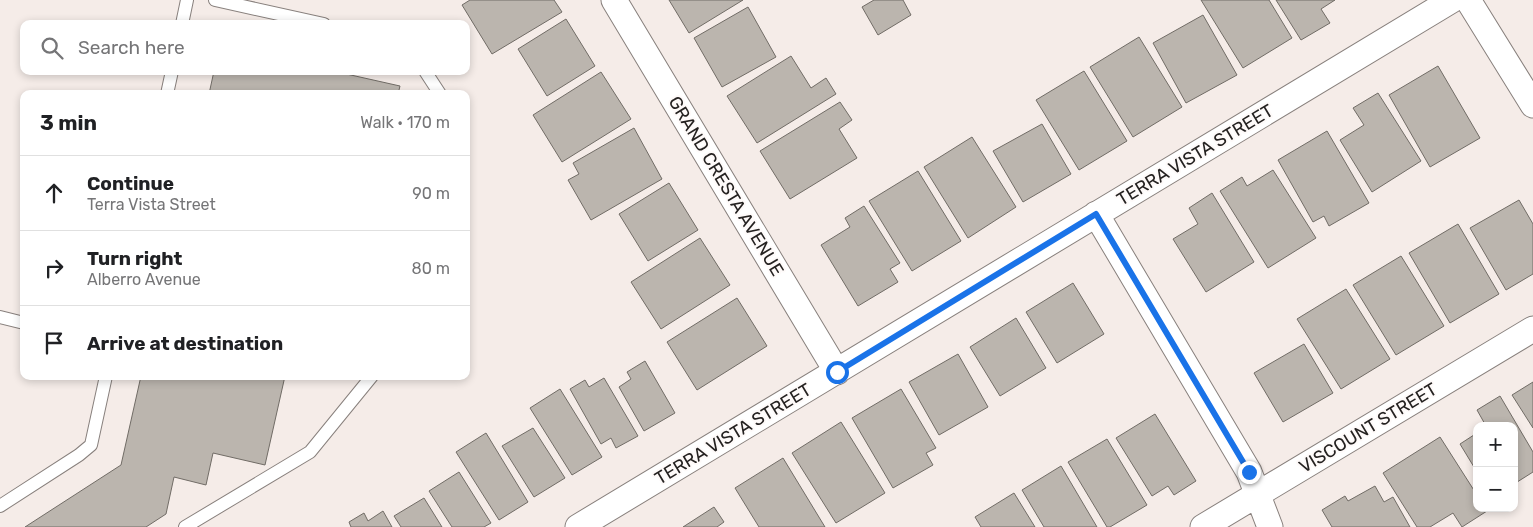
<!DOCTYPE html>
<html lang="en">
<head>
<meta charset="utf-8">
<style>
  body { margin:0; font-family:Rubik,sans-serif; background:#f2f2f2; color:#202124 }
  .controls { position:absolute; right:15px; bottom:15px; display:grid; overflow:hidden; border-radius:10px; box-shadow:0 2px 8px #0003 }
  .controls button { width:45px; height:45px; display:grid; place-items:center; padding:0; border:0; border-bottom:1px solid #e0e0e0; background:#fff; color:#202124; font:25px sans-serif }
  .stop { position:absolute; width:15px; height:15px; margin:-11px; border:4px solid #1a73e8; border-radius:50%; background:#fff }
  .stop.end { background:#1a73e8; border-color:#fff; box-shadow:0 1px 5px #0008 }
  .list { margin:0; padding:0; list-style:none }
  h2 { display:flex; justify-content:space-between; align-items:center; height:65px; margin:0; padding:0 20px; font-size:21px }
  h2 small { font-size:16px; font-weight:400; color:#757577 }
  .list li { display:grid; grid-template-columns:32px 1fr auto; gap:15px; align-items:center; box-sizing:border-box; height:75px; padding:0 20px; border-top:1px solid #e0e0e0 }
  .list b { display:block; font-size:19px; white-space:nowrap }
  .list p { margin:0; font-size:16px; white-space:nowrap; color:#757577 }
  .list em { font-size:16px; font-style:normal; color:#757577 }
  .icon { flex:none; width:28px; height:28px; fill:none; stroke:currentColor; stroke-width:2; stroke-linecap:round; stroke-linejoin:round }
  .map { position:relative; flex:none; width:1533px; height:527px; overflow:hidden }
  .search { position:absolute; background:#fff; box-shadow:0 2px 8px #0003; left:20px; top:20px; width:450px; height:55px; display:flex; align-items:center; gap:12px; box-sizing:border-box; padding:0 18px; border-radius:10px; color:#757577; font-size:19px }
  .panel { position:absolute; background:#fff; box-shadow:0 2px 8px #0003; left:20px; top:90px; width:450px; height:290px; border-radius:10px }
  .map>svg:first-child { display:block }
  .building { fill:#bbb5ae; stroke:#716c66 }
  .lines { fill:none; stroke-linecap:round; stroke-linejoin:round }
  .lane-casing { stroke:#88807d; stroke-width:14 }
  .street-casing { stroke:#88807d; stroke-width:27 }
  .lane { stroke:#fff; stroke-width:12 }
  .street { stroke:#fff; stroke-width:25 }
  .route { stroke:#1a73e8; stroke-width:6 }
  .labels { text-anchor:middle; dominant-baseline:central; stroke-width:4; stroke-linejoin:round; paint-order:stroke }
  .street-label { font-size:18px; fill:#252221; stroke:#fefaf9 }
</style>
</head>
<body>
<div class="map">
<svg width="1533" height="527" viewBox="0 0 1533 527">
  <rect width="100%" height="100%" fill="#f5ece8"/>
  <path class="building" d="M 470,0 L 554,0 L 562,12 L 492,54 L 462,5 Z
    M 669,0 L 743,0 L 689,33 Z
    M 874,0 L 903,0 L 911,15 L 878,35 L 862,7 Z
    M 1201,0 L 1269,0 L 1292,38 L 1243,68 Z
    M 1276,0 L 1335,0 L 1321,9 L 1330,23 L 1301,40 Z
    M 748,7 L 776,57 L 722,87 L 694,38 Z
    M 1203,15 L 1237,75 L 1186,103 L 1153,43 Z
    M 566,19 L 595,66 L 547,96 L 518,49 Z
    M 1139,37 L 1182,107 L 1133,137 L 1090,67 Z
    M 791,56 L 811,88 L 826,78 L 836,94 L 757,143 L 727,96 Z
    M 1438,66 L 1480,138 L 1430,167 L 1389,95 Z
    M 214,71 L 333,71 L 400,86 L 398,94 L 209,94 Z
    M 1084,71 L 1127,141 L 1079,170 L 1036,100 Z
    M 601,72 L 631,119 L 562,162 L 533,115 Z
    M 1378,93 L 1421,161 L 1372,192 L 1340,140 L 1364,125 L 1353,108 Z
    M 840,102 L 852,120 L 839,129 L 857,158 L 790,199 L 760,151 Z
    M 1042,124 L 1071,174 L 1023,202 L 993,151 Z
    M 634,128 L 662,179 L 591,220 L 568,180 L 579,174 L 573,163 Z
    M 1327,131 L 1369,203 L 1329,226 L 1324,216 L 1313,222 L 1278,160 Z
    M 972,137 L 1016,207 L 968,238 L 924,167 Z
    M 1273,170 L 1316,238 L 1268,268 L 1220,191 L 1242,177 L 1247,186 Z
    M 918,171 L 961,241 L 912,271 L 869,201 Z
    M 669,183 L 698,230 L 648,261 L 619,214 Z
    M 1212,193 L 1254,262 L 1206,292 L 1173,239 L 1198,224 L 1189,208 Z
    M 1519,200 L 1533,224 L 1533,274 L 1506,290 L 1470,228 Z
    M 864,206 L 900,263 L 890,269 L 898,282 L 858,306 L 821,245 L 850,227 L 845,218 Z
    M 1458,224 L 1499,294 L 1450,323 L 1409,253 Z
    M 700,238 L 730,285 L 661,329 L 631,282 Z
    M 1401,256 L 1444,326 L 1396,355 L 1353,285 Z
    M 1073,283 L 1104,334 L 1057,363 L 1026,312 Z
    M 1346,289 L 1390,359 L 1341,389 L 1297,319 Z
    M 737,298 L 767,346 L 697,390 L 667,342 Z
    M 1016,318 L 1046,368 L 1000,396 L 970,347 Z
    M 1304,344 L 1333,393 L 1283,422 L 1254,373 Z
    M 958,354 L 988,407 L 939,435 L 909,382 Z
    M 645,361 L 675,413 L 644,431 L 619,387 L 631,379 L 627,372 Z
    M 141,376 L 285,376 L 265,465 L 213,453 L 206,485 L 174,477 L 166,514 L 146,527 L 25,527 L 121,465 Z
    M 604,378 L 638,436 L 616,448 L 611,438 L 601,444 L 570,389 L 585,380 L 589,387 Z
    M 1533,382 L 1533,428 L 1512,395 Z
    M 560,389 L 602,457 L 572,475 L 530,408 Z
    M 901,389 L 936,448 L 926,453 L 933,465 L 893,488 L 852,418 Z
    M 1500,396 L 1533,452 L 1533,472 L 1514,484 L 1514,426 L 1486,426 L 1477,410 Z
    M 1155,414 L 1196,481 L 1174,495 L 1168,486 L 1152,496 L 1116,438 Z
    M 841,422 L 885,493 L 836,523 L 792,453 Z
    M 533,428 L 565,478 L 534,497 L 502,446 Z
    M 486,433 L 528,502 L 499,520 L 456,452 Z
    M 1477,433 L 1477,472 L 1460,444 Z
    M 1440,437 L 1477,495 L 1477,508 L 1485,508 L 1487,511 L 1462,527 L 1453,513 L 1430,527 L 1417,527 L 1383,473 Z
    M 1107,439 L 1147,505 L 1110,527 L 1107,527 L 1068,462 Z
    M 783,458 L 825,527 L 759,527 L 735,488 Z
    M 1061,466 L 1097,527 L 1044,527 L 1022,490 Z
    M 459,472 L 491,523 L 484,527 L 452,527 L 429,491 Z
    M 1375,486 L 1384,502 L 1393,497 L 1410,527 L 1332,527 L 1322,510 L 1345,496 L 1348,501 Z
    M 1014,493 L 1035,527 L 981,527 L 975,517 Z
    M 424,498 L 442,527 L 401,527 L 394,516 Z
    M 714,507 L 724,522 L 717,527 L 683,527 Z
    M 383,511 L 392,527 L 351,527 L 349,522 L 364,513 L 368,521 Z"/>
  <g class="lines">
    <g class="lane-casing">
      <path id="lane" d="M 215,0 L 324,24
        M 182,24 L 187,0
        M 425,71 L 440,94
        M 167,94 L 172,71
        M 0,317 L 24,323
        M 0,506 L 79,455 L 91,445 L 106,376
        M 185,527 L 310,452 L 372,376"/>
    </g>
    <g class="street-casing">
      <path id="street" d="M 614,0 L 837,372
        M 1468,0 L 1533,105
        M 1096,214 L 1249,472 L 1270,527
        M 578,527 L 1452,0
        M 1203,527 L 1533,329"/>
    </g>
    <use href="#lane" class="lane"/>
    <use href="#street" class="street"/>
  </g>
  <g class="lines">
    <path class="route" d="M 837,372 L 1096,214 L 1249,472"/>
  </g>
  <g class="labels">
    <g class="street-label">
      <text transform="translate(1195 155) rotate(-31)">TERRA VISTA STREET</text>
      <text transform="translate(726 186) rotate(59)">GRAND CRESTA AVENUE</text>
      <text transform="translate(1368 428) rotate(-31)">VISCOUNT STREET</text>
      <text transform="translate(733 434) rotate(-31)">TERRA VISTA STREET</text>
    </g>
  </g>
</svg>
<div class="controls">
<button>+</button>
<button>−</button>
</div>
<div class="stop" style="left:837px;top:372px"></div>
<div class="stop end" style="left:1249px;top:472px"></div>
<div class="search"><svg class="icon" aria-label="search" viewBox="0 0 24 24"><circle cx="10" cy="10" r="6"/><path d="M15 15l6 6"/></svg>Search here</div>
<section class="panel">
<h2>3 min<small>Walk · 170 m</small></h2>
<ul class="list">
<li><svg class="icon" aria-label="ahead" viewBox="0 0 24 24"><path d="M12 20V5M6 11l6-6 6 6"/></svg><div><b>Continue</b><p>Terra Vista Street</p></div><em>90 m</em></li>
<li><svg class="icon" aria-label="right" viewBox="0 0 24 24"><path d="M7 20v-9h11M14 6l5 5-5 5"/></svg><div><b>Turn right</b><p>Alberro Avenue</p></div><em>80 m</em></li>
<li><svg class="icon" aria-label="arrive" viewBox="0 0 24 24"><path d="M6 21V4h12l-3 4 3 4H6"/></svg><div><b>Arrive at destination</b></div></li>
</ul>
</section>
</div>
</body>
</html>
